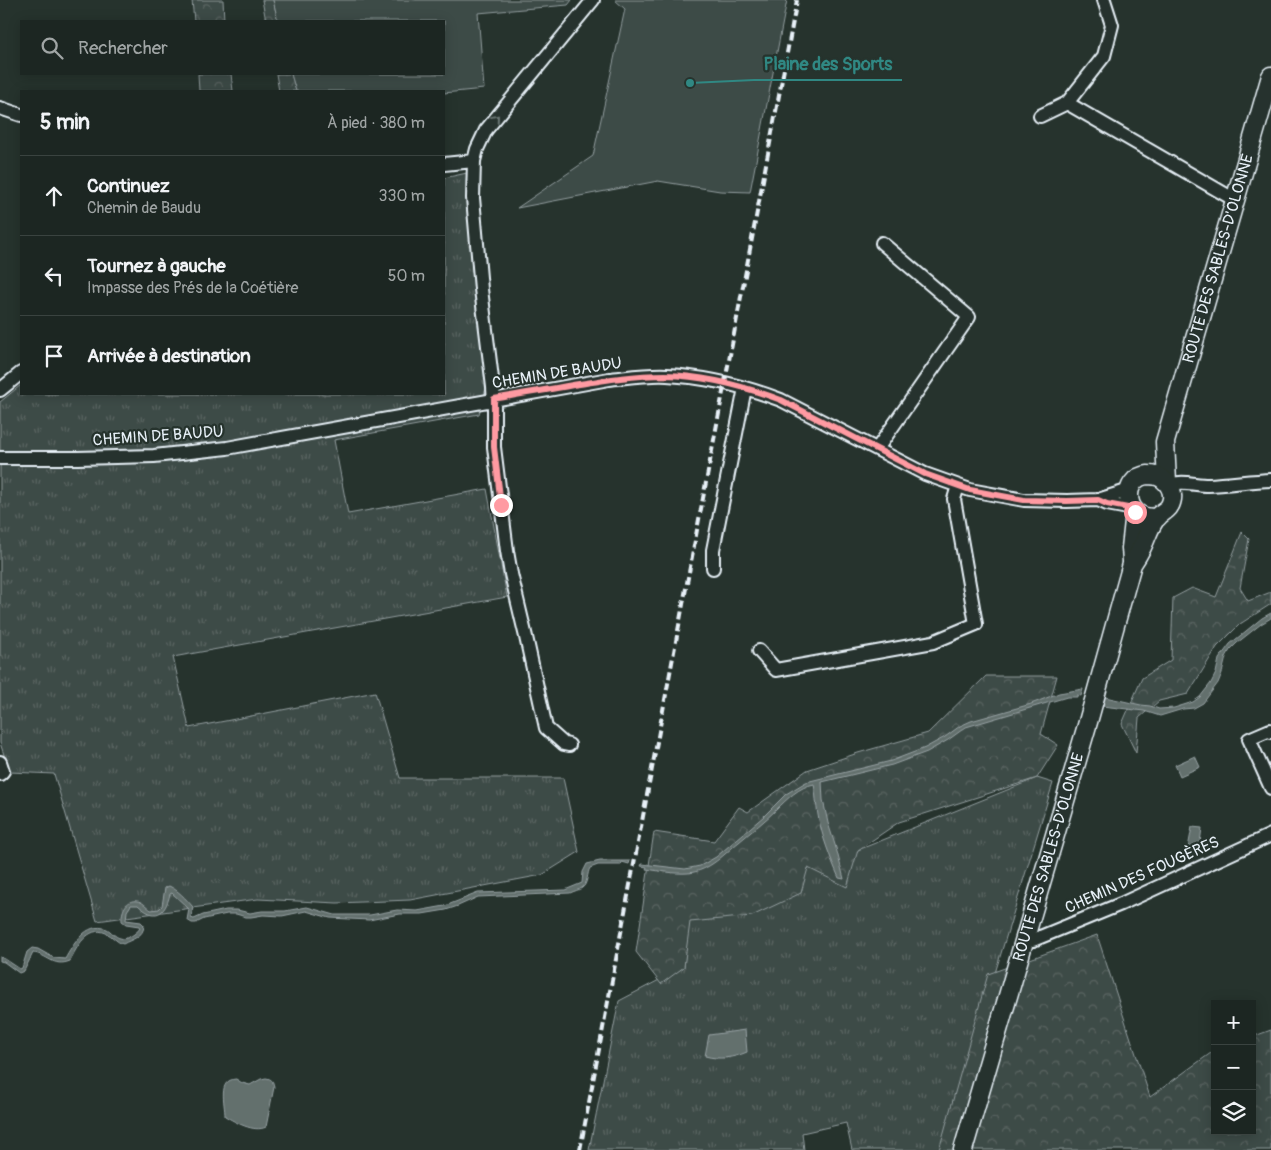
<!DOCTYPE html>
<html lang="fr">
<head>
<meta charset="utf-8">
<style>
  body { margin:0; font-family:Pangolin,sans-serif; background:#29322f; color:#f1f3f6 }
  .controls { position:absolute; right:15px; bottom:15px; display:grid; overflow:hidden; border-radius:0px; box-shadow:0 2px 12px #0003 }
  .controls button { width:45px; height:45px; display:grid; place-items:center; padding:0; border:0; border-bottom:1px solid #3a4340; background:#1c2622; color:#f1f3f6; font:25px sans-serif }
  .stop { position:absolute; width:15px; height:15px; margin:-11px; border:4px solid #ff9aa2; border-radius:50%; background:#fff }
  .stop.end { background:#ff9aa2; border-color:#fff; box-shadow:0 1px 5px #0008 }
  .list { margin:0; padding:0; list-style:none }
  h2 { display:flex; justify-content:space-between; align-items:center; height:65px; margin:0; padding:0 20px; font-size:21px }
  h2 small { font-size:16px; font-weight:400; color:#a0a5a5 }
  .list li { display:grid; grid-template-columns:32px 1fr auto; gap:15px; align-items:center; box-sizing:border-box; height:80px; padding:0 20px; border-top:1px solid #3a4340 }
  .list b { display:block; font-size:19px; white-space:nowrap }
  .list p { margin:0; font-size:16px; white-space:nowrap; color:#a0a5a5 }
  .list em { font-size:16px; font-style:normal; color:#a0a5a5 }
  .icon { flex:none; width:28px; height:28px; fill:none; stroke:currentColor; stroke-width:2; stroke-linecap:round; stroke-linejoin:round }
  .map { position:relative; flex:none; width:1271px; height:1150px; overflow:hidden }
  .search { position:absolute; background:#1c2622; box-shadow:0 2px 12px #0003; left:20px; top:20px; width:425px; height:55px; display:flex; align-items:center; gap:12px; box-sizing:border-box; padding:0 18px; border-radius:0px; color:#a0a5a5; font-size:19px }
  .panel { position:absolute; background:#1c2622; box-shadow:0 2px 12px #0003; left:20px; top:90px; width:425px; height:305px; border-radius:0px }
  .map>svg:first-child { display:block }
  .grass { fill:url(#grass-tufts); stroke:#939ea0 }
  .forest { fill:url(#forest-crowns); stroke:#939ea0 }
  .pitch { fill:#3e4b47; stroke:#939ea0 }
  .water { fill:#636f6d; stroke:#98a3a5 }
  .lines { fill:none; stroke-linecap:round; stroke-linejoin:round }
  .minor-casing { stroke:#e8f1f8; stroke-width:16 }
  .secondary-casing { stroke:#e8f1f8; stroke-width:21 }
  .minor { stroke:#26332d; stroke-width:12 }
  .secondary { stroke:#26332d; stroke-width:18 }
  .rail { stroke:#e8f1f8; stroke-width:4; stroke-dasharray:8 4; stroke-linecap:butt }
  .oneway { stroke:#6a7674 }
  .route { stroke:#ff9aa2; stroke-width:6 }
  .labels { text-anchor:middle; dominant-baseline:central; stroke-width:4.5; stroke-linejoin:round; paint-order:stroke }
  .street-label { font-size:16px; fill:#e8f1f8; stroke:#26332d }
  .leader { fill:none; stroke:#308883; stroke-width:2 }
  .callout-dot { fill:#308883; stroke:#26332d; stroke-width:2 }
  .callout-label { font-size:18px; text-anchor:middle; font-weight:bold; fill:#308883; stroke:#26332d; stroke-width:4.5; stroke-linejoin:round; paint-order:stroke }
</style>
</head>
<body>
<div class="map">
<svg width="1271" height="1150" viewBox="0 0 1271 1150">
  <defs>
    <pattern id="grass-tufts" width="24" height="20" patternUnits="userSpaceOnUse" patternTransform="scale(1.25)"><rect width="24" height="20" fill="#3e4b47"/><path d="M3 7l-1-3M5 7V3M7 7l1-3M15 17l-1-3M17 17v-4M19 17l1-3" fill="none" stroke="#5a6562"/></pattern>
    <pattern id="forest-crowns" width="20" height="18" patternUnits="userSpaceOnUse" patternTransform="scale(1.25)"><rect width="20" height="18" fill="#3e4b47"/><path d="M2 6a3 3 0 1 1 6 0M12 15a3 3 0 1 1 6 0" fill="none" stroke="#5a6562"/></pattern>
  </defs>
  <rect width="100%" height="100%" fill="#26332d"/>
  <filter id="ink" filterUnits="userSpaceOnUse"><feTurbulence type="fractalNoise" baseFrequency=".02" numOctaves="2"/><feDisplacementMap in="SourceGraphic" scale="10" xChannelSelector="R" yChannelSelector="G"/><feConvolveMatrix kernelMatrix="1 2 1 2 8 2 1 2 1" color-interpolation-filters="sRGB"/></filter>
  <g filter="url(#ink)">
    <path class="grass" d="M 467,173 L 486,388 L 479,414 L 334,440 L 348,514 L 487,489 L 507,597 L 173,657 L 189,728 L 375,692 L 400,778 L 563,778 L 579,852 L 542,875 L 410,900 L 337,903 L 258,899 L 97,921 L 54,774 L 10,772 L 0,743 L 0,402 L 21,385 L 21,394 L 444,394 L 444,178 Z
      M 1037,778 L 1053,783 L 941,1150 L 852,1150 L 846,1123 L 802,1133 L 804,1150 L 589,1150 L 619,1001 L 684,967 L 688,920 L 807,867 L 858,850 Z"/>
    <path class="forest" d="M 192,0 L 223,0 L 224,21 L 194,21 Z
      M 262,0 L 273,0 L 278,21 L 266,21 Z
      M 198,74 L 231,74 L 233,91 L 199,91 Z
      M 276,74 L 291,74 L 296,91 L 279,91 Z
      M 1242,532 L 1249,539 L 1240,588 L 1248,601 L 1271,592 L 1271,604 L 1240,624 L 1217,647 L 1188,694 L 1159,701 L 1139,718 L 1136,753 L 1122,724 L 1142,678 L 1171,660 L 1173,598 L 1192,588 L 1216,597 Z
      M 986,676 L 1057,676 L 1041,734 L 1058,745 L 1037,778 L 899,822 L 858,850 L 847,887 L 808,868 L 801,893 L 752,916 L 690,922 L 684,967 L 661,984 L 636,952 L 654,832 L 714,841 L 739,807 L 748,812 L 807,770 L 858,753 L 928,733 Z
      M 1097,935 L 1150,1097 L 1215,1050 L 1215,1131 L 1252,1131 L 1252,1037 L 1271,1030 L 1271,1150 L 939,1150 L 988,974 Z"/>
    <path class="pitch" d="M 273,0 L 572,0 L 568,5 L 478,13 L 484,89 L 444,93 L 444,91 L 296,91 L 291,74 L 444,74 L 444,21 L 278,21 Z
      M 615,0 L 787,0 L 750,192 L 720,191 L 658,181 L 517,208 L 593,156 L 625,9 Z"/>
    <path class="water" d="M 1271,613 L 1271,618 L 1261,624 L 1237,643 L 1230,650 L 1226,657 L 1222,673 L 1218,683 L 1203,703 L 1194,708 L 1183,709 L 1160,716 L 1144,711 L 1102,706 L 1105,697 L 1141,705 L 1150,706 L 1159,709 L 1174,708 L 1193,702 L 1200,697 L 1211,683 L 1216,673 L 1219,659 L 1230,644 L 1262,618 Z
      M 1083,689 L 1081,696 L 1077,695 L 1077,697 L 1067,697 L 966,727 L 948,740 L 927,752 L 892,765 L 822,782 L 823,800 L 828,823 L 836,848 L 844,879 L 839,878 C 830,857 822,837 818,815 C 816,805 816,794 814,784 C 799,787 787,799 777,809 C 765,821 752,831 739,842 C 724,854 710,871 688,873 C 675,874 660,871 646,869 L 647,867 L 641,866 L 642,864 L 685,869 L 700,866 L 716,857 L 764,816 L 786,794 L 806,782 L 891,761 L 925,748 L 945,737 L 960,726 L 971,721 L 1031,704 L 1059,693 Z
      M 1195,756 L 1200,767 L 1180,776 L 1175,765 Z
      M 1192,827 L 1202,828 L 1199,850 L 1188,848 Z
      M 600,861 L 630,861 L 629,864 L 622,862 L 621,865 L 598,865 L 590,868 C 587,873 588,884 582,888 C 579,890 574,891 570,893 L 478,897 L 458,906 L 446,910 L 422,914 L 400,914 L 369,920 L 330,918 L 306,911 L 282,916 L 263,915 L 251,917 L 246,917 L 236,914 L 227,914 L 204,919 L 196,923 L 192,923 L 187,920 L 189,909 L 172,893 L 170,894 C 165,915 155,921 138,905 L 131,905 L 127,911 L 126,920 L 141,922 L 144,925 C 144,937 132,939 123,944 C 116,942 113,936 106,933 C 88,925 76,948 70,961 C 53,968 47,954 33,953 L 24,971 L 19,973 L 4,962 L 0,961 L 0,957 L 5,959 L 20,969 L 22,968 L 27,952 L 32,948 L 38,949 L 54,958 L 65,959 C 73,945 86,921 107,929 C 111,931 115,937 120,938 C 126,941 137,933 140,928 L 139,926 L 126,924 L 122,921 C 121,912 126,899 137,901 C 142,901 147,907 151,910 L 159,909 L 162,906 L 165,888 L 169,886 C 178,890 186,899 193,907 L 191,918 L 194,919 L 203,915 L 226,910 L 237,910 L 250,913 L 262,911 L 285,911 L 307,907 L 335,915 L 370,915 L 397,910 L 417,911 L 445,906 L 478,893 L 565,890 L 582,883 L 583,872 L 587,864 Z
      M 745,1030 L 747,1052 C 733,1058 719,1060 705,1056 L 709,1035 Z
      M 266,1078 C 272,1079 273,1081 274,1087 L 266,1127 C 254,1133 235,1122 225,1116 C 225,1103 217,1080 236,1079 L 242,1083 L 250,1085 L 261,1079 Z"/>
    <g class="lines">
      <g class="minor-casing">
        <path id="minor" d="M 1104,0 L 1112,25 L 1104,56 L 1067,103 L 1235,200
          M 0,108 L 21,115
          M 1040,116 L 1067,103
          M 444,164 L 474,161
          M 0,390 L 21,373
          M 877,449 L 969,317 L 882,243
          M 0,458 L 77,458 L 154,456 L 227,448 L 609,379 C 629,377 648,374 667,375 C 707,377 744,386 781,400 L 925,474 L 970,490 L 1024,500 L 1067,501 L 1098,500 L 1130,490
          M 1169,485 C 1183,480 1194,485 1208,485 C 1229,484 1250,481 1271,480
          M 1098,500 L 1107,504 L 1133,509
          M 713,568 L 713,550 L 745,388
          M 759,651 L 776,670 L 933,642 L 976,624 L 954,499 L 958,486
          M 1271,732 L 1270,730 L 1249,739 L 1271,788
          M 569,745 L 564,744 L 546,728 L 526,637 L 511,574 L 507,551 L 494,447 L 494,406 L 493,387 L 481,289 L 473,198 L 474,161 L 477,149 L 486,130 L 593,0
          M 0,762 L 3,771 L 0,774
          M 1025,938 L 1033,940 L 1121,904 L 1271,835"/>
      </g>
      <g class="secondary-casing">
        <g id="secondary">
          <path id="s1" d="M 1167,482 L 1165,442 L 1271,76"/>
          <path d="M 1132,561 L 1131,548 L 1135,512"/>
          <path id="s2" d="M 963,1150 L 1088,722 L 1132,564 C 1136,558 1139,553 1142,547 C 1147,537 1150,524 1158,516 C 1165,510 1170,510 1172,499 C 1173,491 1169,484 1163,479 C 1159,476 1153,475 1148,475 C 1119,477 1124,524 1158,517"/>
        </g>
      </g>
      <use href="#minor" class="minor"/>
      <use href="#secondary" class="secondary"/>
      <path class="rail" d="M 580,1150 L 797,0"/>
    </g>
    <defs><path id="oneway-chevron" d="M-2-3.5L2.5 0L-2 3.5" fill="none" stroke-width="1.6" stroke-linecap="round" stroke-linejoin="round" transform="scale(1.25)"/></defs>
    <use class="oneway" href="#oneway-chevron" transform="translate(496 118) rotate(-50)"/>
  </g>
  <g class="lines" filter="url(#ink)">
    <path class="route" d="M 501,505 L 494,447 L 494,399 C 520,394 547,390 573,385 C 604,380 634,375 665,375 C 705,376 744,386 781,400 L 925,474 L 970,490 L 1024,500 L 1067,501 L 1098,500 L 1107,504 L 1133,509 L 1135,512"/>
  </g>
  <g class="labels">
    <g class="street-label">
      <text stroke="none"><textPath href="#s1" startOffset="231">ROUTE DES SABLES-D'OLONNE</textPath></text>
      <text transform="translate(557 373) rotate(-9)">CHEMIN DE BAUDU</text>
      <text transform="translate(158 436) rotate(-4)">CHEMIN DE BAUDU</text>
      <text stroke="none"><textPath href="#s2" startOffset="305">ROUTE DES SABLES-D'OLONNE</textPath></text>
      <text transform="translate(1142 875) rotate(-24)">CHEMIN DES FOUGÈRES</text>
    </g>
  </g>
  <path class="leader" d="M690 83L754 80H902"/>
  <circle class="callout-dot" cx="690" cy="83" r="5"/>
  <g class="callout-label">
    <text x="828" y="70">Plaine des Sports</text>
  </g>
</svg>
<div class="controls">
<button>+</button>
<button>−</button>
<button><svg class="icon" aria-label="layers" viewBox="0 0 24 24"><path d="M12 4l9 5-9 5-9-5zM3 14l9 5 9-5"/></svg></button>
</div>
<div class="stop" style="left:1135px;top:512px"></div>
<div class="stop end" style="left:501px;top:505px"></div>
<div class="search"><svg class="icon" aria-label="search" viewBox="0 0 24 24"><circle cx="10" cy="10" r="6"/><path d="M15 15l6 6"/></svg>Rechercher</div>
<section class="panel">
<h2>5 min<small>À pied · 380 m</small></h2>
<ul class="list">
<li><svg class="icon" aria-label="ahead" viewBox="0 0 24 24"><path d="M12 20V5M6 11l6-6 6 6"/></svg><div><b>Continuez</b><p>Chemin de Baudu</p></div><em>330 m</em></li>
<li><svg class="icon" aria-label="left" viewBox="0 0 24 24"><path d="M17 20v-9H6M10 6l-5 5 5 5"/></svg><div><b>Tournez à gauche</b><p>Impasse des Prés de la Coétière</p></div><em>50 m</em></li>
<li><svg class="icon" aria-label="arrive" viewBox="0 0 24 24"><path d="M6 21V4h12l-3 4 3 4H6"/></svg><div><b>Arrivée à destination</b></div></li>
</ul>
</section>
</div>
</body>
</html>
